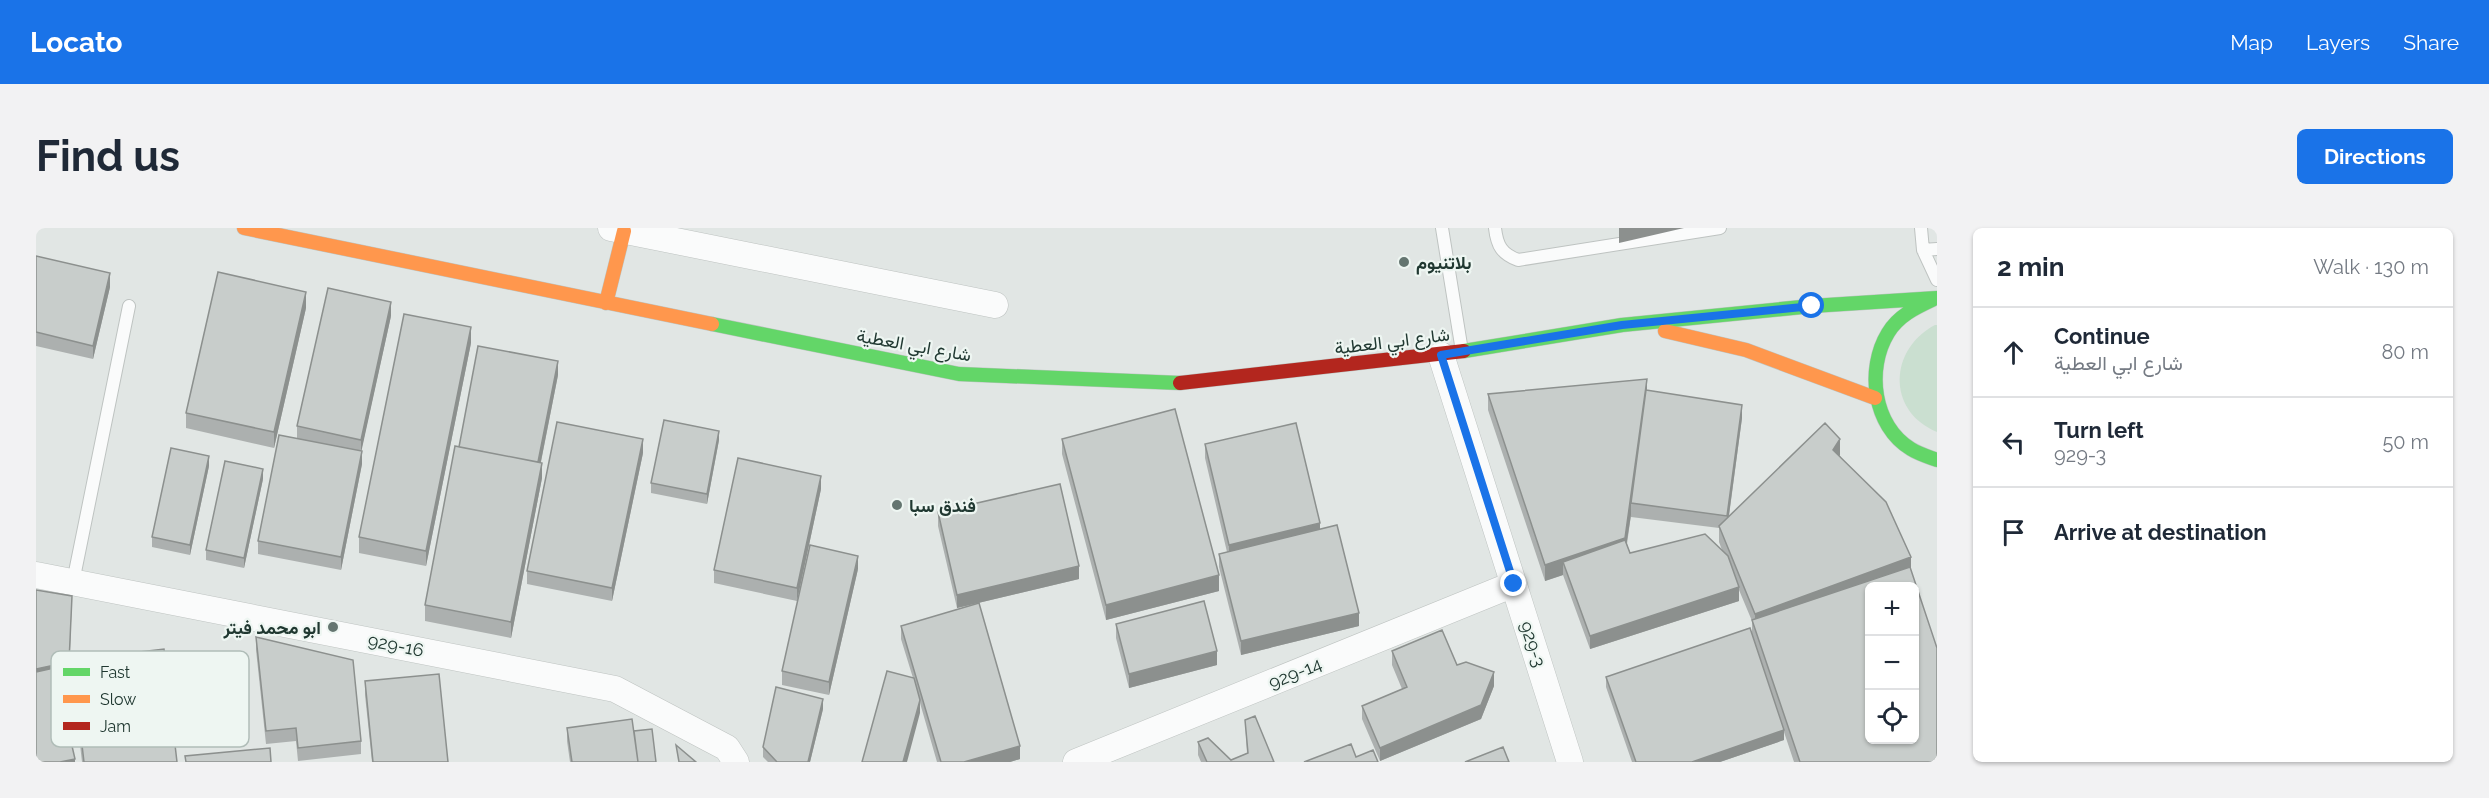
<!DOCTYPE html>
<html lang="en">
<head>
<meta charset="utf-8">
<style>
  body { margin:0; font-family:Raleway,Vazirmatn,sans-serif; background:#f2f2f3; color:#1f2937 }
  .controls { position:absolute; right:18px; bottom:18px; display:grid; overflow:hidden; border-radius:9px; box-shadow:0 2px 4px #0004 }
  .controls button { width:54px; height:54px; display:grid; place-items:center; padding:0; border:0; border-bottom:2px solid #e0e1e3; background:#fff; color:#1f2937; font:30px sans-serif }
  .stop { position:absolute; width:18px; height:18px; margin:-14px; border:4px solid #1a73e8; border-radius:50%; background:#fff }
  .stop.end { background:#1a73e8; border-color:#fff; box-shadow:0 2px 6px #0008 }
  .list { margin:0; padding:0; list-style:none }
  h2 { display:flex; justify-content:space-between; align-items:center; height:78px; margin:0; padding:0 24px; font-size:26px }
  h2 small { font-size:20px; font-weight:400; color:#747a83 }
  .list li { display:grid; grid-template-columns:39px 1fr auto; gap:18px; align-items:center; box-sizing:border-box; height:90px; padding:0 24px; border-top:2px solid #e0e1e3 }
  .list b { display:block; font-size:22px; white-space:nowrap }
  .list p { margin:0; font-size:20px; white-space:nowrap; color:#747a83 }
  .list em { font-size:20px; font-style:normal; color:#747a83 }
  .icon { flex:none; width:33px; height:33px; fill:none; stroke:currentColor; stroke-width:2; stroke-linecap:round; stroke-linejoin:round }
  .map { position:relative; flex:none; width:1901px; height:534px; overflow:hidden; border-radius:9px }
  header { display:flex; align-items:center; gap:36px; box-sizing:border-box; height:84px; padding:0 30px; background:#1a73e8; color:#fff }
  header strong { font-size:28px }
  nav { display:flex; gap:33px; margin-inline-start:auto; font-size:21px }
  .intro { display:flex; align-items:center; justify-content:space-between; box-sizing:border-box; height:144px; padding:0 36px }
  h1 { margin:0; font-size:42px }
  .button { padding:15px 27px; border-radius:9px; background:#1a73e8; color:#fff; font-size:21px; font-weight:700 }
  main { display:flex; gap:36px; padding:0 36px }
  aside { flex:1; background:#fff; border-radius:9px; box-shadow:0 2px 4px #0004 }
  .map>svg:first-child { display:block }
  .green { fill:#cadfd0 }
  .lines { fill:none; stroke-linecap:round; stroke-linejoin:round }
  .lane-casing { stroke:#bec3c1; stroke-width:14 }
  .street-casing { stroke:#bec3c1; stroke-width:27 }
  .fast-casing { stroke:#bdc4c1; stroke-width:15 }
  .slow-casing { stroke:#bdc4c1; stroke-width:15 }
  .jam-casing { stroke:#bdc4c1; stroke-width:15 }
  .lane { stroke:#fafbfb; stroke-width:12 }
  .street { stroke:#fafbfb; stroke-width:26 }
  .fast { stroke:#63d668; stroke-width:14 }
  .slow { stroke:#ff974d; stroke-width:14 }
  .jam { stroke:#b3261e; stroke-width:14 }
  .wall { fill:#acb0af; fill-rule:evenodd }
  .shaded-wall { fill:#8c908e }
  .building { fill:#c8cdcb; stroke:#8c908e; stroke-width:1.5; fill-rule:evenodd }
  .route { stroke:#1a73e8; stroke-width:8 }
  .poi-dot { fill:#647570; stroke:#eef6f2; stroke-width:2 }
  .labels { text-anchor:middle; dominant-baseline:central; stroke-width:4.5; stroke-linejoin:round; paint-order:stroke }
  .poi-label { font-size:18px; font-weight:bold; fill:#203831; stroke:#eef6f2; text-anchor:start }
  .street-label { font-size:18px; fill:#203831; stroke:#eef6f2 }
  .key { fill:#eef6f2; stroke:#b0bdb8; stroke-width:1.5 }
  .key-label { font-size:16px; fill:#203831 }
</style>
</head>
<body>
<header>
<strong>Locato</strong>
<nav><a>Map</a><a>Layers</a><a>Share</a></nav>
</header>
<div class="intro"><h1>Find us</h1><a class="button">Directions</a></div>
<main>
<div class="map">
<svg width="1901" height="534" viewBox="0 0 1901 534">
  <rect width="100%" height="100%" fill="#e1e6e4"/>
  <path class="green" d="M 1899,97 L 1901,97 L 1901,204 C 1850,183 1853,121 1899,97 Z"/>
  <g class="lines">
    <g class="lane-casing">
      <path id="lane" d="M 1406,0 L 1426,123
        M 1459,0 C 1461,18 1466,26 1482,32 L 1684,0
        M 1885,0 L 1887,22 L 1901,52
        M 1887,22 L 1901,21
        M 37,354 L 93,78"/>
    </g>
    <g class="street-casing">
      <path id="street" d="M 575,0 L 959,77
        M 1405,127 L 1534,534
        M 0,347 L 579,461 L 691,520 L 700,534
        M 1040,534 L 1478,356"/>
    </g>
    <g class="fast-casing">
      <path id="fast" d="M 1896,72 C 1879,80 1862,88 1852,105 C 1830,141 1837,198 1875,221 C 1883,226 1893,229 1901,232
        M 676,96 L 923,146 L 1144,155
        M 1428,123 L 1586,97 L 1776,78 L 1901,70"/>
    </g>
    <g class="slow-casing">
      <path id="slow" d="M 208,0 L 676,96
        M 570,75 L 588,3
        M 1629,103 L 1710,122 L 1839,170"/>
    </g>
    <g class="jam-casing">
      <path id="jam" d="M 1144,155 L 1428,123"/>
    </g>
    <use href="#lane" class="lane"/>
    <use href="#street" class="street"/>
    <use href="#fast" class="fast"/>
    <use href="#slow" class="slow"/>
    <use href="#jam" class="jam"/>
  </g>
  <path class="wall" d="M 0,28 L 74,59 L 57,131 L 0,118 Z
    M 270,80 L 238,220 L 150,200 L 150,185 Z
    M 355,88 L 325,223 L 326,236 L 305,342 L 222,326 L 222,313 L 261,211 L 261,198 Z
    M 435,115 L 390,338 L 323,325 L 323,309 Z
    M 522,147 L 505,234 L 506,250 L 475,410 L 389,393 L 389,377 L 423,219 Z
    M 1611,163 L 1706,190 L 1693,288 L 1804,227 L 1804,228 L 1875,342 L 1901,534 L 1758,534 L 1748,504 L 1748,512 L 1684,534 L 1596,534 L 1570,459 L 1570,449 L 1716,407 L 1716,393 L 1703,362 L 1703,373 L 1554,421 L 1527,347 L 1509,353 L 1452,182 L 1452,166 ZM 1595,287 L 1595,289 L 1683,300 L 1683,314 L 1686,322 L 1594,325 L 1591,316 Z
    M 1026,211 L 1183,363 L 1070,392 L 1026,226 Z
    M 683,212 L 671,276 L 615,265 L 615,255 Z
    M 1169,216 L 1284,301 L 1323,398 L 1205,427 L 1183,339 L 1183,326 L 1191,324 L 1169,230 Z
    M 607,225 L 576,373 L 491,356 L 491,343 Z
    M 173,238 L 154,327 L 116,319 L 116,309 Z
    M 227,251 L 208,340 L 170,332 L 170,322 Z
    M 785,261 L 761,373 L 678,355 L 678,342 Z
    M 902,284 L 1043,351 L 921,380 L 902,298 Z
    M 822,341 L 793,467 L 746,457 L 746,443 Z
    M 1080,396 L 1181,437 L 1093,460 L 1080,410 Z
    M 865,398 L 984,531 L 974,534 L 901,534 L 884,475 L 884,485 L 877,450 L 865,411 Z
    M 220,409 L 325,513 L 325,526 L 262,533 L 260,513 L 230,516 L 220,422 Z
    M 1356,423 L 1421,437 L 1458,458 L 1445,491 L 1344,533 L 1326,491 L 1326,478 L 1366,461 L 1356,437 Z
    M 36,432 L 141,534 L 46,534 L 36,447 Z
    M 329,453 L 412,534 L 336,534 L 329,467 Z
    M 787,481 L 774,534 L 732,534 L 727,529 L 727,519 Z
    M 1209,492 L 1238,534 L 1165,534 L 1162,527 L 1162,514 L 1195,532 L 1211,525 Z
    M 531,500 L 598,503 L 620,534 L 534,534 L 531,513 Z"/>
  <path class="shaded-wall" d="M 1583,0 L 1648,0 L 1583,15 Z
    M 74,45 L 74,59 L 57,131 L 57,118 Z
    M 270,64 L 270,80 L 238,220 L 238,204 Z
    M 355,74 L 355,88 L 325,225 L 325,212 Z
    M 435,99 L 435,115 L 390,338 L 390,323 Z
    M 522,133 L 522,147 L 502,248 L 502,235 Z
    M 1611,151 L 1611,167 L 1595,275 L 1595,287 L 1589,325 L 1527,334 L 1527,347 L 1509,353 L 1509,337 Z
    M 1706,177 L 1706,190 L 1691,301 L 1691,288 Z
    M 683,203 L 683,212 L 671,276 L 671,266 Z
    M 607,211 L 607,225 L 576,373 L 576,360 Z
    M 1804,211 L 1804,227 L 1797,237 L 1797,222 Z
    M 326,223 L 326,236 L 305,342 L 305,329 Z
    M 173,228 L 173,238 L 154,327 L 154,317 Z
    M 506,235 L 506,250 L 475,410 L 475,394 Z
    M 227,241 L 227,251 L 208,340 L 208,330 Z
    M 785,248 L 785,261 L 761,373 L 761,360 Z
    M 1284,295 L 1284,308 L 1193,330 L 1193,317 Z
    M 822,328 L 822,341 L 793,467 L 793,454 Z
    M 1875,329 L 1875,345 L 1719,401 L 1719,386 Z
    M 1043,338 L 1043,351 L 921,380 L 921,367 Z
    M 1183,347 L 1183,363 L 1070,392 L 1070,377 Z
    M 1703,359 L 1703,373 L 1554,421 L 1554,408 Z
    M 36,368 L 33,450 L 0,457 L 0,441 Z
    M 1323,385 L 1323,398 L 1205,427 L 1205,413 Z
    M 1181,423 L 1181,437 L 1093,460 L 1093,446 Z
    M 1458,444 L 1458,458 L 1445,491 L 1344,533 L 1344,520 Z
    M 787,471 L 787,481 L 774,534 L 772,534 Z
    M 884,472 L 884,485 L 871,534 L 867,534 Z
    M 1748,502 L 1748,512 L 1684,534 L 1656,534 Z
    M 984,518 L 984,531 L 974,534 L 928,534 Z
    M 39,531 L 39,534 L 24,534 Z"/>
  <path class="building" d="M 0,28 L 74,45 L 57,118 L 0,104 Z
    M 182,44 L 270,64 L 238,204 L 150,185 Z
    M 292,60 L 355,74 L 325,212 L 261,198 Z
    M 368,86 L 435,99 L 390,323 L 323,309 Z
    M 442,118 L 522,133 L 502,234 L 423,219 Z
    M 1611,151 L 1589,310 L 1509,337 L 1452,166 Z
    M 1610,162 L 1706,177 L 1691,288 L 1595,275 Z
    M 1139,181 L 1183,347 L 1070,377 L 1026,211 Z
    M 628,192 L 683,203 L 671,266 L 615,255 Z
    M 521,194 L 607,211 L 576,360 L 491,343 Z
    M 1260,195 L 1284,295 L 1193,317 L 1169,216 Z
    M 1789,195 L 1804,211 L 1797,222 L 1850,274 L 1875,329 L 1719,386 L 1683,298 Z
    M 243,207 L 326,223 L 305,329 L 222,313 Z
    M 419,218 L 506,235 L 475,394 L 389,377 Z
    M 135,220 L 173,228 L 154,317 L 116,309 Z
    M 702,230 L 785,248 L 761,360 L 678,342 Z
    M 189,233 L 227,241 L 208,330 L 170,322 Z
    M 1024,256 L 1043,338 L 921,367 L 902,284 Z
    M 1301,297 L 1323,385 L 1205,413 L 1183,326 Z
    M 1669,306 L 1692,328 L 1703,359 L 1554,408 L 1527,334 L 1589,312 L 1594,325 Z
    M 774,317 L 822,328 L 793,454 L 746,443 Z
    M 1874,339 L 1901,420 L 1901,534 L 1764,534 L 1716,392 ZM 1833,358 L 1878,358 L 1878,512 L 1833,512 Z
    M 0,362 L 36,368 L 33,434 L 0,441 Z
    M 1168,373 L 1181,423 L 1093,446 L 1080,396 Z
    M 943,375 L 984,518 L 928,534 L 905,534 L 865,398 Z
    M 1714,400 L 1748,502 L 1656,534 L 1600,534 L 1570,449 Z
    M 1406,402 L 1421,437 L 1430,434 L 1458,444 L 1445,477 L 1344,520 L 1326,478 L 1371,459 L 1356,423 Z
    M 220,409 L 317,432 L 325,513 L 262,520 L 260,500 L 230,503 Z
    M 128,421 L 141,534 L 48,534 L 36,432 Z
    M 18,440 L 39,531 L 24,534 L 0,534 L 0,444 Z
    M 851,443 L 878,450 L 884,472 L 867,534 L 826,534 Z
    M 403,446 L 412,534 L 337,534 L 329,453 Z
    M 740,459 L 787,471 L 772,534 L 741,534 L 727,519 Z
    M 1219,488 L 1238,534 L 1171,534 L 1162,514 L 1172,510 L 1195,532 L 1212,525 L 1209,492 Z
    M 596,491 L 602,534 L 536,534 L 531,500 Z
    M 616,501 L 620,534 L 602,534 L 598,503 Z
    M 1315,516 L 1320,529 L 1337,522 L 1342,534 L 1268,534 Z
    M 640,517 L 660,534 L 643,534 Z
    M 1467,519 L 1473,534 L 1429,534 Z
    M 234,520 L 235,534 L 150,534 L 149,528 Z"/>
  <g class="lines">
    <path class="route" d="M 1478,356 L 1405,127 L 1586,97 L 1776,78"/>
  </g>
  <g class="poi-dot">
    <circle cx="1368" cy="34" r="6"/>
    <circle cx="861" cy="277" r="6"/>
    <circle cx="297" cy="399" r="6"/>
  </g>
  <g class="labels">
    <g class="poi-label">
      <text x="1380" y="34">بلاتنيوم</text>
      <text x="873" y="277">فندق سبا</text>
      <text x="285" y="399" text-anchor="end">ابو محمد فيتر</text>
    </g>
    <g class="street-label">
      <text transform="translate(1356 113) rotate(-7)">شارع ابي العطية</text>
      <text transform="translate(878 117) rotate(10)">شارع ابي العطية</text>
      <text transform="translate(1497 416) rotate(72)">929-3</text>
      <text transform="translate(360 417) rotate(11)">929-16</text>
      <text transform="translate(1259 445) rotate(-22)">929-14</text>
    </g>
  </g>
  <rect x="15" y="423" width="198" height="96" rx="9" class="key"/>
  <rect x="27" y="440" width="27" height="8" fill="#63d668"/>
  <rect x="27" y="467" width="27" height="8" fill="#ff974d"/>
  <rect x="27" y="494" width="27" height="8" fill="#b3261e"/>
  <g class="key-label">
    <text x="64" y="450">Fast</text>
    <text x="64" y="477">Slow</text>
    <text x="64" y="504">Jam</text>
  </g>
</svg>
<div class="controls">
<button>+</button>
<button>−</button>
<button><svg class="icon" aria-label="locate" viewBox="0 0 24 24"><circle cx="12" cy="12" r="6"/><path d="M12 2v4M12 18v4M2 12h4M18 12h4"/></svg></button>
</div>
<div class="stop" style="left:1776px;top:78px"></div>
<div class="stop end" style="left:1478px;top:356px"></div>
</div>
<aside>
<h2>2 min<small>Walk · 130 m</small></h2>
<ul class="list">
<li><svg class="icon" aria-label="ahead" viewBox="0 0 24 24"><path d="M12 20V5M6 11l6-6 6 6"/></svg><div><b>Continue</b><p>شارع ابي العطية</p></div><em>80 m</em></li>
<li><svg class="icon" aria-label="left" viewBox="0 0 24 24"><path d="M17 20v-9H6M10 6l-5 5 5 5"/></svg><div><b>Turn left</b><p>929-3</p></div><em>50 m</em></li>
<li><svg class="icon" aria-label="arrive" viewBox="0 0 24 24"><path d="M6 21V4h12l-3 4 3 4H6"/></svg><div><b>Arrive at destination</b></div></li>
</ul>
</aside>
</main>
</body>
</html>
